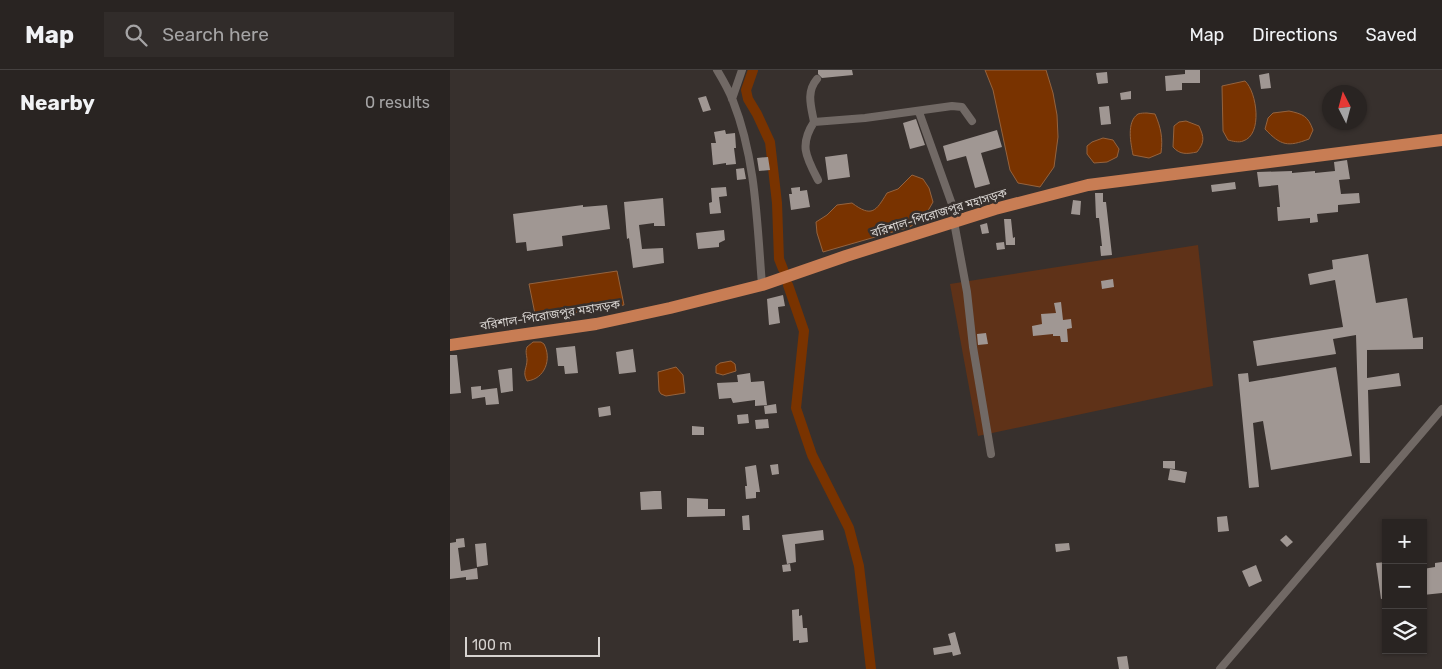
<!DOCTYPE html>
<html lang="en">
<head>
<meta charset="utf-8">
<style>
  body { margin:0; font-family:Rubik,"Noto Sans Bengali",sans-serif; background:#312c2a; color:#f1f3f6 }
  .controls { position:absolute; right:15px; bottom:15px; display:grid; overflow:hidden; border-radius:0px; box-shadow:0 1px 4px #0004 }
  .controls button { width:45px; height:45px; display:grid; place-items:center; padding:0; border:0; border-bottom:1px solid #454140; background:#292422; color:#f1f3f6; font:25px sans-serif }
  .compass { position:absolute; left:872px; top:15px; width:45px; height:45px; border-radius:50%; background:#292422; box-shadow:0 1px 4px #0004; rotate:354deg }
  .scale { position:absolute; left:15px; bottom:12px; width:135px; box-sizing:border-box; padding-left:5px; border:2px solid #d7d3d0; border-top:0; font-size:14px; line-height:18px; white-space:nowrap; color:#d7d3d0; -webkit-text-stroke:4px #37302d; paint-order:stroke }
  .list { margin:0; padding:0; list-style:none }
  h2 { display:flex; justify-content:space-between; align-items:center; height:65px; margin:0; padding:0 20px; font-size:21px }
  h2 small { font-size:16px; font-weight:400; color:#a5a4a5 }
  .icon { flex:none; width:28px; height:28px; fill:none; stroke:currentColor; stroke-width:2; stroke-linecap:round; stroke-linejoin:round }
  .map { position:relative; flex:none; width:992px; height:599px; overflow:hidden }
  header { display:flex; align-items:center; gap:30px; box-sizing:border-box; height:70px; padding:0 25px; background:#292422; border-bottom:1px solid #454140 }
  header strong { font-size:24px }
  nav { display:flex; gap:28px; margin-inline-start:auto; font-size:18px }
  .search { width:350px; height:45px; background:#312c2a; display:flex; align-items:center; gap:12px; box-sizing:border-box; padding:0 18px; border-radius:0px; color:#a5a4a5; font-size:19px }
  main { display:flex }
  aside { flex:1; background:#292422 }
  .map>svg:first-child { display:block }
  .green { fill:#5f3218 }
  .water { fill:#793300; stroke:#95633e }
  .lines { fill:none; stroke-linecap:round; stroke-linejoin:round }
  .canal { stroke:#793300; stroke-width:10 }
  .building { fill:#a09793 }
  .minor { stroke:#716965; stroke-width:8 }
  .trunk { stroke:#c87d54; stroke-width:12 }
  .labels { text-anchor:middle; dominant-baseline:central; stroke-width:5; stroke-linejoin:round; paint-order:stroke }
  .street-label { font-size:12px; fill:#d7d3d0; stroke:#37302d }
</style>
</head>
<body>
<header>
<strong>Map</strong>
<div class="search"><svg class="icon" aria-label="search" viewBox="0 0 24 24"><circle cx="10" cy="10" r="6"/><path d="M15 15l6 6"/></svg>Search here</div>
<nav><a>Map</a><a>Directions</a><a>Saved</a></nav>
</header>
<main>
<aside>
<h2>Nearby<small>0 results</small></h2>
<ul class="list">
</ul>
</aside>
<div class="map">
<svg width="992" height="599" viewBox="0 0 992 599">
  <rect width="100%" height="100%" fill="#37302d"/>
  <path class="green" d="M 748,175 L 763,316 L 528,366 L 500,214 Z"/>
  <path class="water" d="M 535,0 L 596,0 L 603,23 L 607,45 L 608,67 L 604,97 L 590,117 L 568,113 L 560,100 L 543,20 Z
    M 795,11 C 807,22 813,65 793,71 C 789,73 782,71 778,70 L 773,61 L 772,16 Z
    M 839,41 C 853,44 858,46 863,60 L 859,69 C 838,77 831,76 815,59 L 818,48 L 823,43 Z
    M 697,43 L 705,44 C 711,58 713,68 711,83 L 699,88 L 683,85 C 681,74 676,52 688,44 C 691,43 694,43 697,43 Z
    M 736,51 L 749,56 C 754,67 755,72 747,82 C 737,84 730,85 723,77 L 724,56 L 729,52 Z
    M 653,68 L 663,70 L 669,79 L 667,87 L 657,92 L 644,93 L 637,84 L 637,76 L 642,72 Z
    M 462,105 L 473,109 L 479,118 L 483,132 L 475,146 L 460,157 L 373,182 L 367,163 L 366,152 L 377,145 L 387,135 L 402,133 C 422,148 426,141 437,123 L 448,119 Z
    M 167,201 L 174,235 L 86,249 L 79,214 Z
    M 83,272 L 91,272 L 94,274 C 102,289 95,309 77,311 C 72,302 77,298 77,290 C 77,286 75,282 77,277 C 78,276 82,273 83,272 Z
    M 281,291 L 285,294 L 286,301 L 273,305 L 266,303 L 266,296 L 270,293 Z
    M 226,297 L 233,305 L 235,323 L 216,326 L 211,324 L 209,321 L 208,302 Z"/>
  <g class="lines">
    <path class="canal" d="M 303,0 L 296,20 L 298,29 L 307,44 L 320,72 L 327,133 L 329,189 L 333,199
      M 338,215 L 354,261 L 346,338 L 362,385 L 399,458 L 409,496 L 421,599"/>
  </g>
  <path class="building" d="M 368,0 L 402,0 L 403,5 L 372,8 L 368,4 Z
    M 735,0 L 750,0 L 750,13 L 732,13 L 732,20 L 716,21 L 715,6 L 735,4 Z
    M 657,2 L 658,13 L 648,14 L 646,3 Z
    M 819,3 L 821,18 L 811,19 L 809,5 Z
    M 681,21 L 681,29 L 671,30 L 670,23 Z
    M 256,26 L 261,40 L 253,42 L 248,28 Z
    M 659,36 L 661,54 L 651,55 L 649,37 Z
    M 466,49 L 475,75 L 460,79 L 453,53 Z
    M 275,60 L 276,64 L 285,63 L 286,78 L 284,78 L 286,94 L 276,95 L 276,93 L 263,95 L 261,73 L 266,73 L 264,62 Z
    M 547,60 L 552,77 L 531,83 L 540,114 L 525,118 L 516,86 L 497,91 L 493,76 Z
    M 397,84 L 400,107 L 378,110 L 375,87 Z
    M 318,87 L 320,100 L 309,101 L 307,88 Z
    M 897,90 L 900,109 L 889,110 L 891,124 L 909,123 L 910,133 L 888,135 L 888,142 L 867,144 L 868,152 L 860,153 L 860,148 L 828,151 L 827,137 L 830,137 L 828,115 L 809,117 L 807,102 L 842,101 L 842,103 L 865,101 L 865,103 L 885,101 L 884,92 Z
    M 294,98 L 296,109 L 287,110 L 286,99 Z
    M 785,112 L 786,119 L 762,122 L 761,115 Z
    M 276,117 L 277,126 L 269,127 L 271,143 L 260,144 L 259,133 L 262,132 L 261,118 Z
    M 350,117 L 350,121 L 357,120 L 360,137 L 341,140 L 339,124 L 342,124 L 341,118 Z
    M 645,123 L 653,123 L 653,132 L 656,132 L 662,185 L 651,186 L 650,176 L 652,176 L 649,148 L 646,148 Z
    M 213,128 L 215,156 L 204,156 L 204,153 L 189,155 L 192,179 L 213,178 L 214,193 L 183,198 L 179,168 L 177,169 L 174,132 Z
    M 623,130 L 631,131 L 630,145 L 621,144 Z
    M 133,135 L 133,137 L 157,135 L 160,159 L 112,166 L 113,176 L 77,181 L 76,172 L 66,173 L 63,144 Z
    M 554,149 L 561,149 L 563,168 L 565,167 L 565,175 L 556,175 Z
    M 537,153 L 539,163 L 532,164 L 530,155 Z
    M 274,160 L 275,170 L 269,173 L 269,177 L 248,179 L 246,163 Z
    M 554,172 L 555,179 L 547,180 L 546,173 Z
    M 918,184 L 926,233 L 957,228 L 963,268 L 973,267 L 973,279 L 917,280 L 917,308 L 949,303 L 951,316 L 918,320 L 920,393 L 910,393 L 906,265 L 883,269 L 886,284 L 807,296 L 803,271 L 893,257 L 885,210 L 860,215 L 858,204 L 883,199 L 882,190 Z
    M 663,209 L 664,217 L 652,219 L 651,211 Z
    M 333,225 L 335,236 L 328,237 L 330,253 L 319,255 L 317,229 Z
    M 611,232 L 613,250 L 621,249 L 622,258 L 617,259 L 618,272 L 611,272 L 610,266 L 603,266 L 603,264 L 583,266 L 582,256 L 592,254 L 591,244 L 606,243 L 604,233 Z
    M 536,263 L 538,274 L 528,275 L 527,264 Z
    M 125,276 L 128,303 L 115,304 L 114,296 L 108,296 L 106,278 Z
    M 183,279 L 186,302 L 169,304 L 166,282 Z
    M 0,285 L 7,285 L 11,323 L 0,324 Z
    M 886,297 L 902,386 L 821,400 L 813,351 L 803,353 L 809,417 L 799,418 L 788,304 L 798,303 L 799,312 Z
    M 62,298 L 63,321 L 51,323 L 48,300 Z
    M 300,303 L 301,312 L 314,311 L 317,335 L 305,336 L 305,330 L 283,333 L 281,328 L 269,329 L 267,313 L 288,312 L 287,305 Z
    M 31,316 L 31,320 L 47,318 L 49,334 L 36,335 L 35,327 L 22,329 L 21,317 Z
    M 326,334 L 327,343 L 315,344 L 314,336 Z
    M 160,336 L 161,345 L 149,347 L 148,338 Z
    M 298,344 L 299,353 L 288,354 L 287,345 Z
    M 318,349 L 319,358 L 306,359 L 305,350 Z
    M 242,356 L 254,357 L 254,365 L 242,365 Z
    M 713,391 L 725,391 L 725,399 L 713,398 Z
    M 328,394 L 329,404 L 322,405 L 320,395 Z
    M 306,395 L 310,422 L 306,422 L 306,428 L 296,429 L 295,416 L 297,416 L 295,397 Z
    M 720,399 L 737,402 L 735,413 L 718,410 Z
    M 204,421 L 211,421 L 212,439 L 191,440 L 190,422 Z
    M 237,428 L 258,429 L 258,439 L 275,439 L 275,446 L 237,447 Z
    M 299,445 L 300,460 L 293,460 L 292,446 Z
    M 777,446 L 779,461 L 768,462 L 767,447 Z
    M 373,460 L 374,470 L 345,474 L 346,492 L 337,494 L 332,465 Z
    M 836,465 L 843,472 L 837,477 L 830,470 Z
    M 14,468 L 15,477 L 8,478 L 11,501 L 27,498 L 28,509 L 16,510 L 16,507 L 0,509 L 0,473 L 6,472 L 6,469 Z
    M 36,473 L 38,495 L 27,497 L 25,474 Z
    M 619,473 L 620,480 L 606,482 L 605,474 Z
    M 936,492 L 936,528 L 931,529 L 926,493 Z
    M 992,492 L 992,523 L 973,525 L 973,499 L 985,497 L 985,493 Z
    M 340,494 L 341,501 L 333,502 L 332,495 Z
    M 806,495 L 812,511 L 799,517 L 792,501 Z
    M 349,539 L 349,546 L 352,545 L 353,558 L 357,558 L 358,572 L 349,573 L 349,570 L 343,571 L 342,540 Z
    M 505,562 L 511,584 L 503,586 L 502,582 L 484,585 L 483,578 L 501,575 L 498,564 Z
    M 677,586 L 679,599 L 669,599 L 667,587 Z"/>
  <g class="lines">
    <path class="minor" d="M 267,0 C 273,10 279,20 283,31 C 306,89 307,153 312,215
      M 367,9 C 356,22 361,36 364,52 L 415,48 L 502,36 L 512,37 L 522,51
      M 282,29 L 292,0
      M 469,42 L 508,151
      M 364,52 C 349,75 356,87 368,110
      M 504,152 L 517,222 L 523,277 L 541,384
      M 770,599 L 992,339"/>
    <path class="trunk" d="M 0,275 L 146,254 L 220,238 L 312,215 L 396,186 L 545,139 L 638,115 L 992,70"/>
  </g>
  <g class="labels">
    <g class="street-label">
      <text transform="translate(489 143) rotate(-17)">বরিশাল-পিরোজপুর মহাসড়ক</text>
      <text transform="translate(100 245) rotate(-9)">বরিশাল-পিরোজপুর মহাসড়ক</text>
    </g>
  </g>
</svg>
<div class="controls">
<button>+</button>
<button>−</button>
<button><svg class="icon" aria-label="layers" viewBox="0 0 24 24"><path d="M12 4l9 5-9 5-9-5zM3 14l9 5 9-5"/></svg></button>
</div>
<svg class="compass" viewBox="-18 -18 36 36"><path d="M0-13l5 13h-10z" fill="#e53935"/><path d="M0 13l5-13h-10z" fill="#a5a4a5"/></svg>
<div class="scale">100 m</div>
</div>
</main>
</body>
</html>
